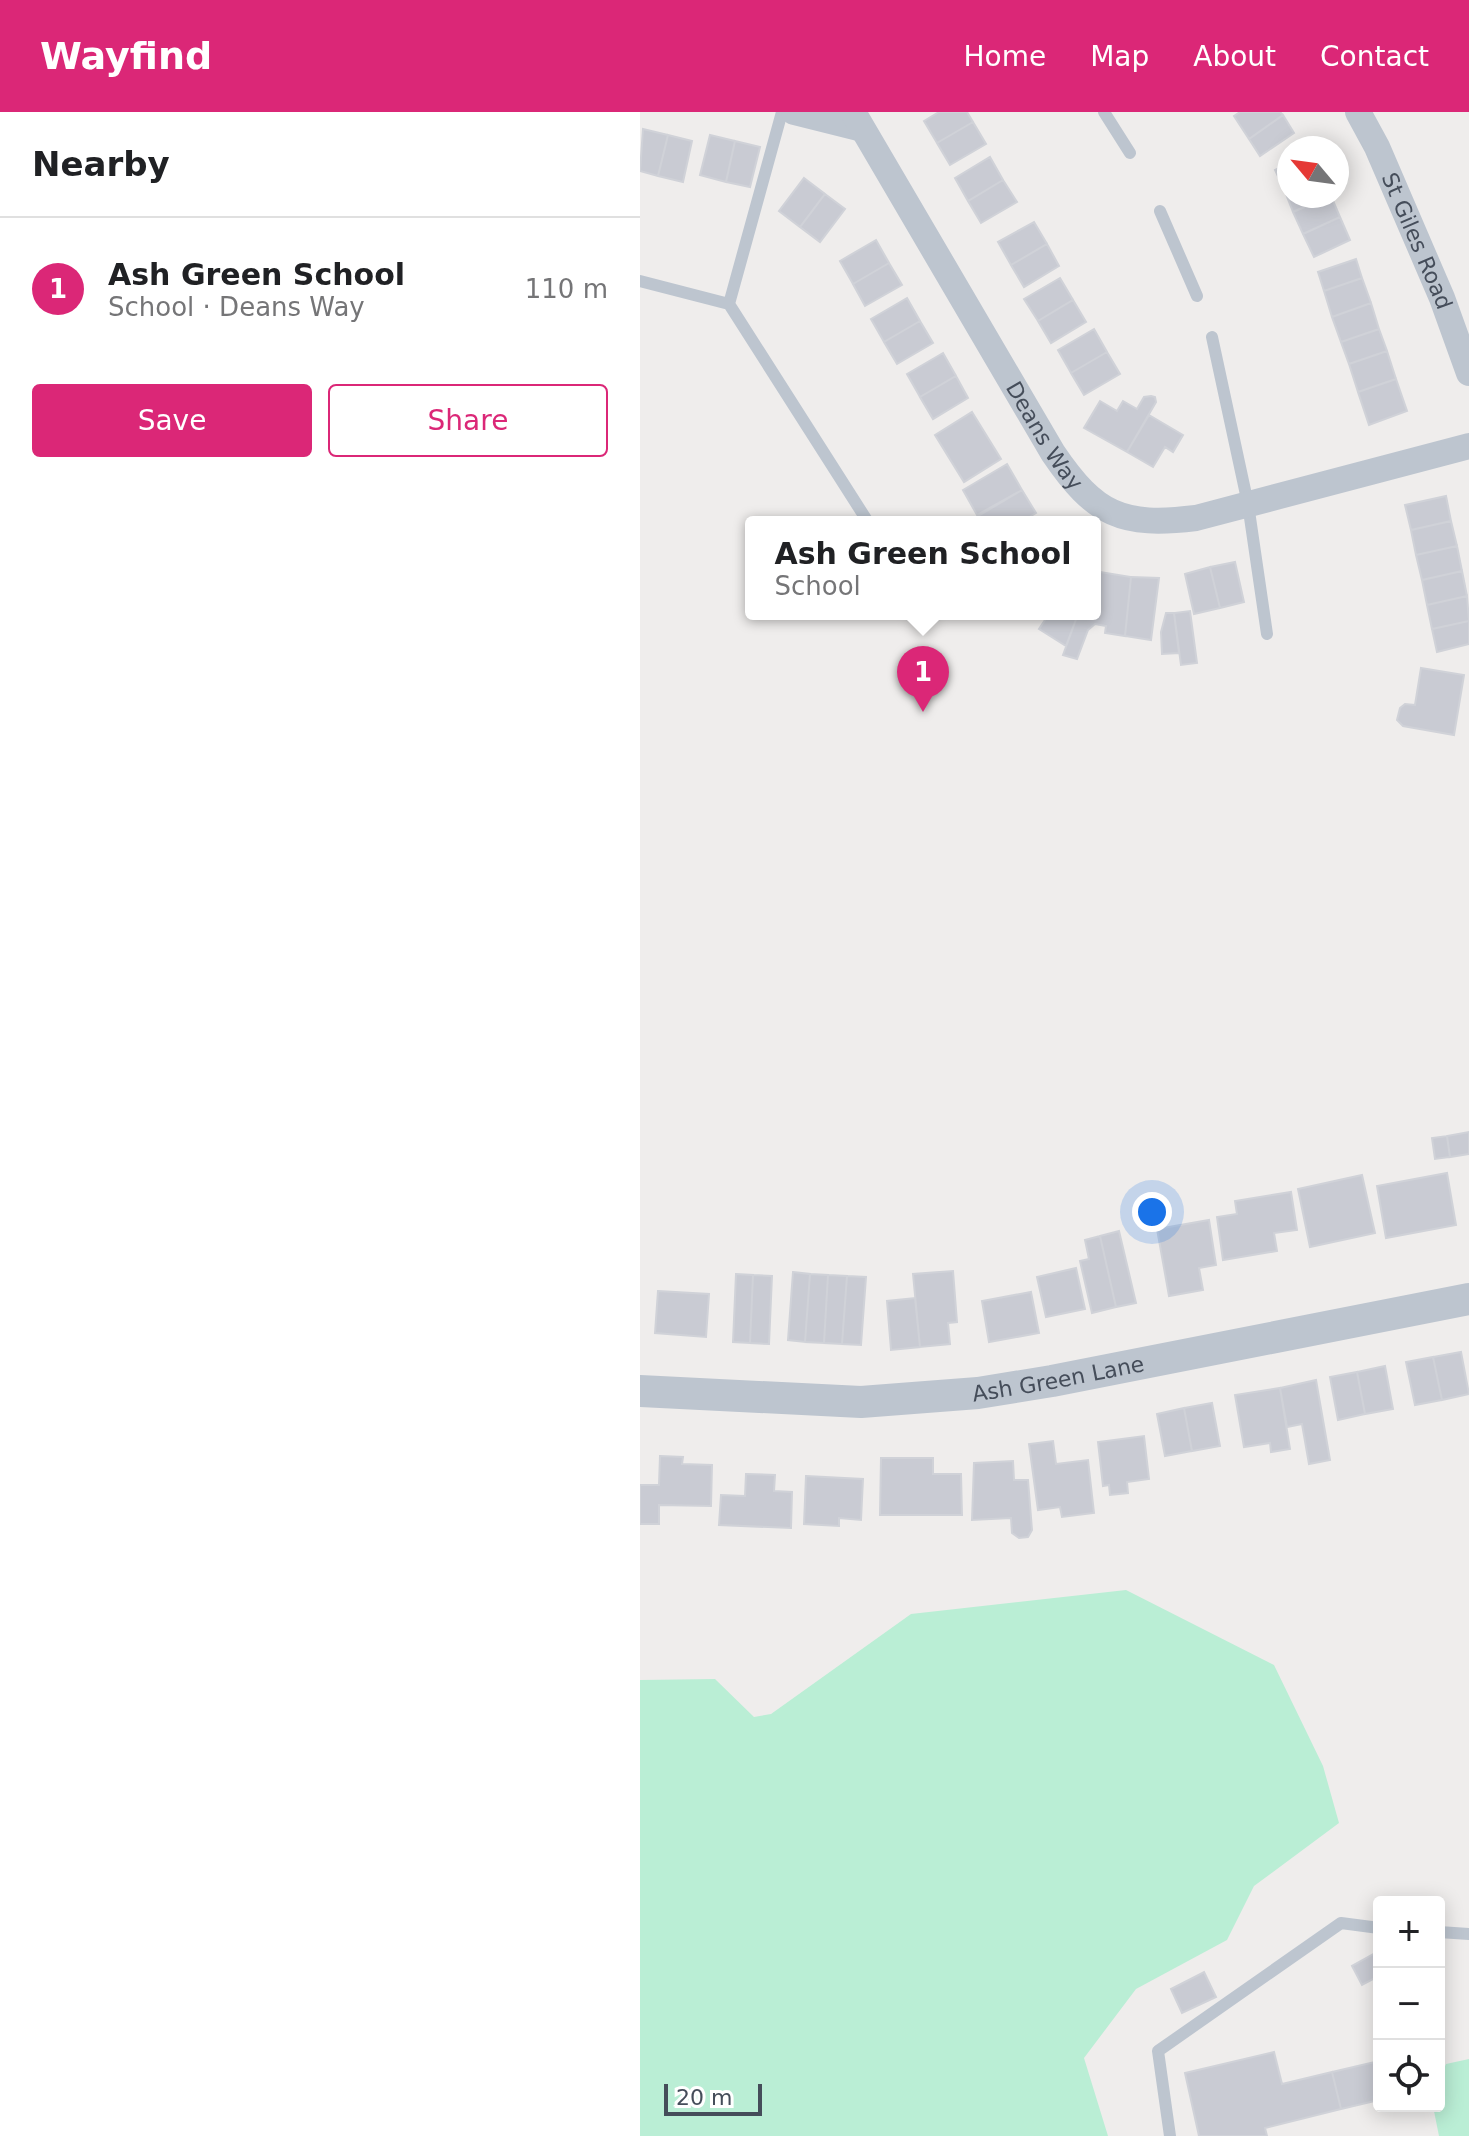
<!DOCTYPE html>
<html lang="en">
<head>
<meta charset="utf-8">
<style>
  body { margin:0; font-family:"DejaVu Sans",sans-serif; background:#f2f2f2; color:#202124 }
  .controls { position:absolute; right:24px; bottom:24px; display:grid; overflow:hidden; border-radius:8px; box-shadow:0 4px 20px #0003 }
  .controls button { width:72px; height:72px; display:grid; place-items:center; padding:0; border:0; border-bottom:2px solid #e0e0e0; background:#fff; color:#202124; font:40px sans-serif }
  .compass { position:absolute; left:637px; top:24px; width:72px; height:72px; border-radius:50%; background:#fff; box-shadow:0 4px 20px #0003; rotate:299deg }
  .scale { position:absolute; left:24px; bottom:20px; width:98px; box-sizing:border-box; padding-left:8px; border:4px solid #454d5a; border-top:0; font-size:22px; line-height:28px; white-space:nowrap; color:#454d5a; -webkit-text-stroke:6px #fff; paint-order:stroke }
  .you { position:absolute; left:512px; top:1100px; width:28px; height:28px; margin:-20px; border:6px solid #fff; border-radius:50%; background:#1a73e8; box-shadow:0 0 0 12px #1a73e833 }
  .badge { display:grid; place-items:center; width:52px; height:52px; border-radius:50%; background:#db2777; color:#fff; font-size:26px; font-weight:700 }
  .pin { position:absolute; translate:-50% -66px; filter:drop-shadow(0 2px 4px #0008) }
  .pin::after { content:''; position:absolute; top:42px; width:28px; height:24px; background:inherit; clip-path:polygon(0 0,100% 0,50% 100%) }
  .popup { position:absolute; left:105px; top:404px; width:356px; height:104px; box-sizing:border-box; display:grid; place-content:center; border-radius:8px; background:#fff; filter:drop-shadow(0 2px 6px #0005); font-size:26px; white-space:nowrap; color:#757577 }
  .popup b { font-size:30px; color:#202124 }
  .popup::after { content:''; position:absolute; left:50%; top:100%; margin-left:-16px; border:16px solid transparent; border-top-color:#fff }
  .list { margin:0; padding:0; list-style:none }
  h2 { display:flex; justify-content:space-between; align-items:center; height:104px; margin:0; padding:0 32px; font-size:34px }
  h2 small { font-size:26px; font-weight:400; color:#757577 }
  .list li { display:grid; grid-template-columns:52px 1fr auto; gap:24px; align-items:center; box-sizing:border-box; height:144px; padding:0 32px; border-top:2px solid #e0e0e0 }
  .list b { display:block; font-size:30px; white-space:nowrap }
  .list p { margin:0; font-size:26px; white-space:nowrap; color:#757577 }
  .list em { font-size:26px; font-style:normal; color:#757577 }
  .actions { display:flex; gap:16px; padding:24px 32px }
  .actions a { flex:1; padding:18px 0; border:2px solid #db2777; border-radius:8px; text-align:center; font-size:28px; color:#db2777 }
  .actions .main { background:#db2777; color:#fff }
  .icon { flex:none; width:44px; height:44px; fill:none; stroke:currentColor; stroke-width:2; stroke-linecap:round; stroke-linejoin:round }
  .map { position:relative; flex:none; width:829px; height:2024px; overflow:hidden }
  header { display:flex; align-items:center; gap:48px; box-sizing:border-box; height:112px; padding:0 40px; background:#db2777; color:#fff }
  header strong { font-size:38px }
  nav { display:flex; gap:44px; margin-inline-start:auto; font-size:28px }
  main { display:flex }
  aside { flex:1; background:#fff }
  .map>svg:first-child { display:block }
  .green { fill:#baeed5 }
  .building { fill:#c9cbd3; stroke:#d0d2d8; stroke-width:2 }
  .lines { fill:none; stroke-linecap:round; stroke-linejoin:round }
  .service { stroke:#bdc5cf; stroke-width:12 }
  .minor { stroke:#bdc5cf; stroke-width:26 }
  .tertiary { stroke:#bdc5cf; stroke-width:32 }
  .labels { text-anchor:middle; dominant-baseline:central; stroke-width:6; stroke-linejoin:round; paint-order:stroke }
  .street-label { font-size:22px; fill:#454d5a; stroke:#fff }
</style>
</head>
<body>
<header>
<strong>Wayfind</strong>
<nav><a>Home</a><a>Map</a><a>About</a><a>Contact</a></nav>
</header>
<main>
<aside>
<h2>Nearby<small></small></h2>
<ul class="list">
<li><span class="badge">1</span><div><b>Ash Green School</b><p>School · Deans Way</p></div><em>110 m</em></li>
</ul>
<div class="actions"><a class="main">Save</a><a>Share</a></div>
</aside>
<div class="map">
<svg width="829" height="2024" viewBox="0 0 829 2024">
  <rect width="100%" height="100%" fill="#efedec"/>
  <path class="green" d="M 486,1478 L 634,1553 L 683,1654 L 699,1711 L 614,1774 L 587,1828 L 496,1877 L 444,1946 L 468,2024 L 0,2024 L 0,1568 L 75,1567 L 114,1605 L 131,1602 L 271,1502 Z
    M 829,1947 L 829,2024 L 799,2024 L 793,1994 L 799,1994 L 799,1968 L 806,1952 Z"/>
  <path class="building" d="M 299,0 L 327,0 L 333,10 L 297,31 L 284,9 Z
    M 600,0 L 640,0 L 643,3 L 609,27 L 594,4 Z
    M 643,3 L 654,21 L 620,44 L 609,27 Z
    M 333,10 L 346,32 L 310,53 L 297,31 Z
    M 3,17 L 28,23 L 18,64 L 0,59 Z
    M 28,23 L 52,29 L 43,70 L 18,64 Z
    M 70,23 L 95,29 L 86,70 L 60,63 Z
    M 95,29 L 120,35 L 110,75 L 86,70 Z
    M 350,45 L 363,68 L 328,89 L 315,66 Z
    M 649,51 L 649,75 L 644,77 L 635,58 Z
    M 164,66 L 185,82 L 160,115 L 139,99 Z
    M 363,68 L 377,90 L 341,111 L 328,89 Z
    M 649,75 L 649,84 L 689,84 L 653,100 L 644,77 Z
    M 185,82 L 205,97 L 180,130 L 160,115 Z
    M 691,84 L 700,105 L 663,122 L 653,100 Z
    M 700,105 L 710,128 L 674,145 L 663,122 Z
    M 394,110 L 407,132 L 371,153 L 358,130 Z
    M 236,128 L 249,151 L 213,172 L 200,149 Z
    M 407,132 L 419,154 L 384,175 L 371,153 Z
    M 716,147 L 722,166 L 684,179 L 678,160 Z
    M 249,151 L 262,173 L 225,194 L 213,172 Z
    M 420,166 L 433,188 L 398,209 L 384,187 Z
    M 722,166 L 731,191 L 692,205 L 684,179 Z
    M 267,186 L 280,209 L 244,230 L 231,207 Z
    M 433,188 L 446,210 L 411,231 L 398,209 Z
    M 731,191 L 739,217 L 701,230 L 692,205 Z
    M 280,209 L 293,231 L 257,252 L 244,230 Z
    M 454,217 L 467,240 L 431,261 L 418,238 Z
    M 739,217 L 747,239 L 709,252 L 701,230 Z
    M 747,239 L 756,267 L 718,280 L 709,252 Z
    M 467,240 L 480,262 L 444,283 L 431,261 Z
    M 303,241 L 316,264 L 280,285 L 267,262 Z
    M 316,264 L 328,286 L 293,307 L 280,285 Z
    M 756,267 L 767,299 L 729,313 L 718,280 Z
    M 511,284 L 515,285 L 516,290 L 487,340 L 444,316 L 460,289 L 477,299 L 483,289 L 497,297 L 504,285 Z
    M 332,300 L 361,347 L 324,370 L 295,323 Z
    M 509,303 L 543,323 L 533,340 L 525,335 L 513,355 L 487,340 Z
    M 367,352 L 382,378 L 337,403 L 323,378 Z
    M 382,378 L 396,401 L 381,410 L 328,410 Z
    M 806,384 L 811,409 L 771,418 L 765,393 Z
    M 811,409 L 817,434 L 776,443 L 771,418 Z
    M 817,434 L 822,459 L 782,468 L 776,443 Z
    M 595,450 L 604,490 L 580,496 L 570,455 Z
    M 570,455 L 580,496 L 554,502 L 545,462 Z
    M 822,459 L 827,484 L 787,493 L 782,468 Z
    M 460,460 L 491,465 L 485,524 L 465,521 L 466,514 L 455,512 L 448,518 L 437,547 L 423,543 L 438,502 L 455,502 L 455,476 L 458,477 Z
    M 491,465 L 519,466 L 511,528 L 485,524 Z
    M 827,484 L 829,509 L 792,517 L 787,493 Z
    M 550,499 L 557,551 L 541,553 L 534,501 Z
    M 526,501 L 534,501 L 539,541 L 522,542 L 521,520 Z
    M 409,502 L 438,502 L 426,534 L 399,517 Z
    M 829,509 L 829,532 L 797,540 L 792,517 Z
    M 781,556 L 824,563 L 814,623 L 763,614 L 757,608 L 760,596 L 765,592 L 775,593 Z
    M 829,1020 L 829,1042 L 810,1045 L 807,1024 Z
    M 807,1024 L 810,1045 L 795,1047 L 792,1026 Z
    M 807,1061 L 816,1113 L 746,1126 L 737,1074 Z
    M 722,1063 L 735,1121 L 670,1135 L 658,1077 Z
    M 651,1080 L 657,1118 L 634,1121 L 637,1139 L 583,1148 L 577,1105 L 597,1102 L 595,1089 Z
    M 569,1108 L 576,1153 L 559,1156 L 563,1178 L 529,1184 L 517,1117 Z
    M 479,1119 L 496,1191 L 476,1195 L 460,1124 Z
    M 460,1124 L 476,1195 L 452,1201 L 440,1149 L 449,1147 L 445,1128 Z
    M 436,1156 L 445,1197 L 406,1205 L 397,1165 Z
    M 313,1159 L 317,1210 L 308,1211 L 310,1232 L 280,1235 L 273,1162 Z
    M 153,1160 L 170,1162 L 165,1230 L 148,1228 Z
    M 96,1162 L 113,1163 L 110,1231 L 93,1230 Z
    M 170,1162 L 188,1163 L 184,1231 L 165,1230 Z
    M 113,1163 L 132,1164 L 129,1232 L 110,1231 Z
    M 188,1163 L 207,1164 L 202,1232 L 184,1231 Z
    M 207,1164 L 226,1165 L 221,1233 L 202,1232 Z
    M 18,1179 L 69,1182 L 66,1225 L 15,1221 Z
    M 391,1180 L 399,1221 L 349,1230 L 342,1189 Z
    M 275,1186 L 280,1235 L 251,1238 L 247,1189 Z
    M 821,1240 L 829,1282 L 802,1288 L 793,1245 Z
    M 793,1245 L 802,1288 L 775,1293 L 766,1250 Z
    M 745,1254 L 753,1297 L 725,1302 L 717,1260 Z
    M 717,1260 L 725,1302 L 698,1308 L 690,1265 Z
    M 676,1268 L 690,1348 L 669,1352 L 662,1312 L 647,1315 L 640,1276 Z
    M 640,1276 L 650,1337 L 631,1340 L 630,1331 L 604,1335 L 595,1283 Z
    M 572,1291 L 580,1334 L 552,1339 L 544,1296 Z
    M 544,1296 L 552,1339 L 525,1344 L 517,1302 Z
    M 504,1324 L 509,1367 L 487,1370 L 488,1381 L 470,1383 L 469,1373 L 463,1374 L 458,1330 Z
    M 413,1329 L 416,1352 L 448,1348 L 454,1401 L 422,1405 L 420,1395 L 398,1398 L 389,1332 Z
    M 20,1344 L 43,1345 L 42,1352 L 72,1353 L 71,1394 L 19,1393 L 19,1412 L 0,1412 L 0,1373 L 19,1373 Z
    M 241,1346 L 293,1346 L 293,1362 L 321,1362 L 322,1403 L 240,1403 Z
    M 373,1349 L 374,1368 L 388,1368 L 392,1418 L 388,1425 L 379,1426 L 372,1421 L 371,1406 L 332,1408 L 334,1351 Z
    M 106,1362 L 135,1363 L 134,1379 L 152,1380 L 151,1416 L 79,1413 L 81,1383 L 105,1384 Z
    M 166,1364 L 223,1367 L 221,1408 L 199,1406 L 199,1414 L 164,1412 Z
    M 739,1839 L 739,1864 L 722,1873 L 712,1854 Z
    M 564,1860 L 576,1885 L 542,1901 L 531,1877 Z
    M 634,1940 L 642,1972 L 692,1960 L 701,1997 L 625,2016 L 627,2024 L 559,2024 L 545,1961 Z
    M 739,1949 L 739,1988 L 701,1997 L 692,1960 Z"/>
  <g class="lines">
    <path class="service" d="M 142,0 L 89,192 L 228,410
      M 464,0 L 490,41
      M 520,99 L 557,184
      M 0,169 L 89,192
      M 572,225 L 608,392 L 627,522
      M 799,1820 L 829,1822
      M 530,2024 L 518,1939 L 701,1811 L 739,1816"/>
    <g class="minor">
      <path d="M 154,0 L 222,17"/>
      <path id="s1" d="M 213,0 L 413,341 C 455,403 482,415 556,406 L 829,334"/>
      <path id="s2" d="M 718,0 L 737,35 L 802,186 L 829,261"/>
    </g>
    <path class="tertiary" id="s3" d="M 0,1279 L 221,1290 L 338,1281 L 412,1269 L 829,1187"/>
  </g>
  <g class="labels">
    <g class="street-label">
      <text stroke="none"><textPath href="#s2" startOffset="142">St Giles Road</textPath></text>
      <text stroke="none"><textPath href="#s1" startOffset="376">Deans Way</textPath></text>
      <text stroke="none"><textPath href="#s3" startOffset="420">Ash Green Lane</textPath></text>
    </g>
  </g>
</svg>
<div class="controls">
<button>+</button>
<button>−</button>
<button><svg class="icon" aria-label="locate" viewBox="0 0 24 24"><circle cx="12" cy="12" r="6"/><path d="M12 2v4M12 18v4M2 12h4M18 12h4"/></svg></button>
</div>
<svg class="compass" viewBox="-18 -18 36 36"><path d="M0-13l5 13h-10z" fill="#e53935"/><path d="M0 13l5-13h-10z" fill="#757577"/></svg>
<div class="scale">20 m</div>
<div class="you"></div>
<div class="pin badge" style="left:283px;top:600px">1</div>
<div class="popup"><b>Ash Green School</b>School</div>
</div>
</main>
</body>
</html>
